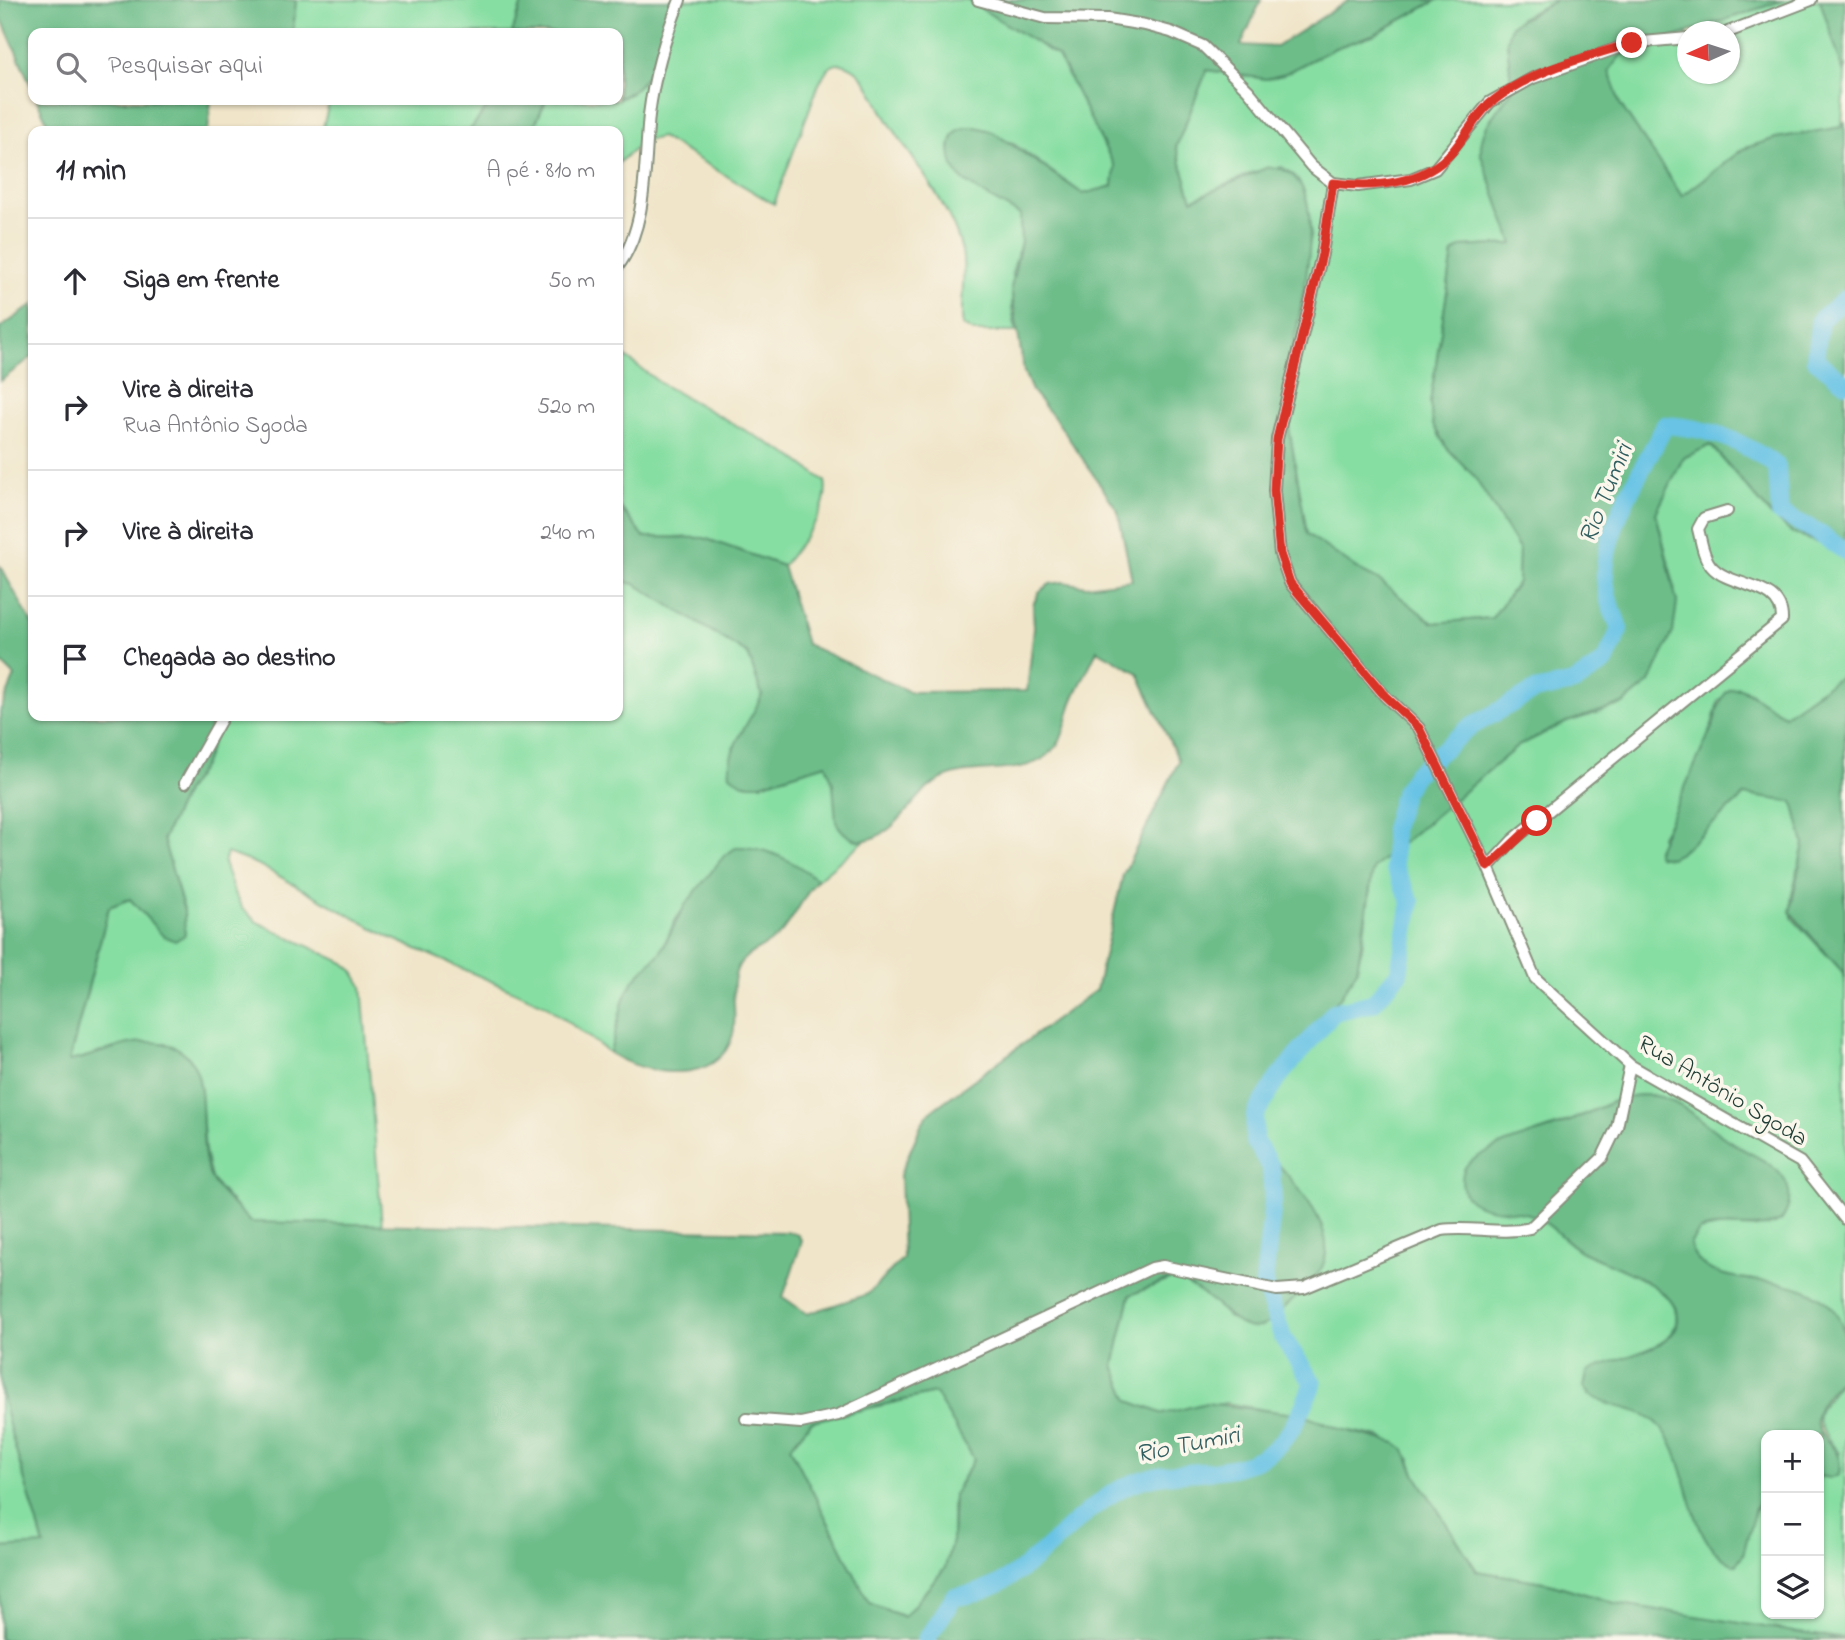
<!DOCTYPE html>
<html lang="pt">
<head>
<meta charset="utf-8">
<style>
  body { margin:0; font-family:"Indie Flower",sans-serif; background:#f2f2f3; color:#2b2b33 }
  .controls { position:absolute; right:21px; bottom:21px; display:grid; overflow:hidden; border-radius:14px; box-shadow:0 2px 5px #0004 }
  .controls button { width:63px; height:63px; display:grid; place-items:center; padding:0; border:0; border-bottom:2px solid #e1e1e2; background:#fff; color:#2b2b33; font:35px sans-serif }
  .compass { position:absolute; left:1677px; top:21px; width:63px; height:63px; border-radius:50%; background:#fff; box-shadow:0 2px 5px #0004; rotate:267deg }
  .stop { position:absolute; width:21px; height:21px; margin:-16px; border:5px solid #d93025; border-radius:50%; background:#fff }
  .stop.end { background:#d93025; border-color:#fff; box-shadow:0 2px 7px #0008 }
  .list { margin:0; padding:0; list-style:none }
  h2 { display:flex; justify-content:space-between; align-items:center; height:91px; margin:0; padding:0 28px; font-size:30px }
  h2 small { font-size:23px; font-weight:400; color:#7c7c81 }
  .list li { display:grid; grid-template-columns:46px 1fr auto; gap:21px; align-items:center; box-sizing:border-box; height:126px; padding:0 28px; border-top:2px solid #e1e1e2 }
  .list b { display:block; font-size:26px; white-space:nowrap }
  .list p { margin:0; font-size:23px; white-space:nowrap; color:#7c7c81 }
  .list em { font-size:23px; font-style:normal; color:#7c7c81 }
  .icon { flex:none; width:38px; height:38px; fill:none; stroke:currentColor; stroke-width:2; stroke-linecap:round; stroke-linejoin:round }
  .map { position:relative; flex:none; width:1845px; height:1640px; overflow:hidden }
  .search { position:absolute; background:#fff; box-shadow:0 2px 5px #0004; left:28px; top:28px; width:595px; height:77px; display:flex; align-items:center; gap:18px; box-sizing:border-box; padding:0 24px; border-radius:14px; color:#7c7c81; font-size:26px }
  .panel { position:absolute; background:#fff; box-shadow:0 2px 5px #0004; left:28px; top:126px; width:595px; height:595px; border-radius:14px }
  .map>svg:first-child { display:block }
  .green { fill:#87dea3; stroke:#538e6c; stroke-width:2 }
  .forest { fill:#6dbd89; stroke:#467d5e; stroke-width:2; fill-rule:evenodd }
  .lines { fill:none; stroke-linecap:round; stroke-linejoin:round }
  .river { stroke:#67c3e5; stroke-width:18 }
  .minor-casing { stroke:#88917e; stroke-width:14 }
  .minor { stroke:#fff; stroke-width:10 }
  .route { stroke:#d93025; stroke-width:9 }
  .labels { text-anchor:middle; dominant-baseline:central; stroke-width:7; stroke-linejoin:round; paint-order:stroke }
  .street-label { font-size:24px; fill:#1f3d34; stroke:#fbf7ec }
  .water-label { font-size:26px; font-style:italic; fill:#315e60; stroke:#fbf7ec }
</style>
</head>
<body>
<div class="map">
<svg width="1845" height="1640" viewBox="0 0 1845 1640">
  <rect width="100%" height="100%" fill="#fbf7ec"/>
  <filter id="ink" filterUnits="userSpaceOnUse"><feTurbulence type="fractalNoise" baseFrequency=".0143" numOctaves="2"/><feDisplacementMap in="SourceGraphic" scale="14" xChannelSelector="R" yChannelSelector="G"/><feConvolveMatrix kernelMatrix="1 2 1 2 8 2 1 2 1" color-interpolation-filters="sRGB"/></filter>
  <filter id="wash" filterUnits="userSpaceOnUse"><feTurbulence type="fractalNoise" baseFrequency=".00686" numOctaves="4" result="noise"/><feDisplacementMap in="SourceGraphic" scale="28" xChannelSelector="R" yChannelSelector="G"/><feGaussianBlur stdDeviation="1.57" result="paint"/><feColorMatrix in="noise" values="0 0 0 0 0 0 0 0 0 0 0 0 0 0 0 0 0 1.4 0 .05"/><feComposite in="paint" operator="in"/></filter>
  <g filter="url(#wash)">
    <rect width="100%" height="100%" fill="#f0e5c9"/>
    <path class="green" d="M 296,0 L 523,0 L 512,33 L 293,33 Z
      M 678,0 L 967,0 L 1058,56 L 1115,167 L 1113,186 L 1083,194 L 1011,142 L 950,147 C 953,184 992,197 1020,215 L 1021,242 L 1012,273 L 1012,309 L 1016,332 L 974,332 L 963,326 C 959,301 967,276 962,251 C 952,207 911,158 887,119 C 878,104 869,81 855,70 C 851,67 844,64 840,64 C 828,63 823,77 818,86 L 774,204 L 661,137 L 644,141 L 618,163 L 618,131 L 532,131 L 546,100 L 618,100 L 631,93 Z
      M 1437,0 L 1557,0 L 1520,18 L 1507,40 L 1512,90 C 1497,112 1479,128 1481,155 L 1513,244 L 1461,247 L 1453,253 L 1430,403 L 1433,425 L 1447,448 L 1474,476 L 1519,549 L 1518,582 L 1492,618 L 1433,623 L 1380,581 L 1360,571 L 1307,534 L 1284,399 L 1311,235 L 1304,191 L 1295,176 L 1282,167 L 1254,172 L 1192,200 L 1176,147 L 1207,70 L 1266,79 L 1282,75 L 1335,48 L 1375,34 Z
      M 1784,0 L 1820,0 L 1845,76 L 1842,127 L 1776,138 L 1743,149 L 1682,197 L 1620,104 L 1609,71 L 1621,55 L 1687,33 L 1688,74 L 1730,74 L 1730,32 L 1691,31 Z
      M 330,100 L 493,100 L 469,131 L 322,131 Z
      M 618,351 L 660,383 L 793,457 L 825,481 C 831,511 800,542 783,566 L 704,538 L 644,537 L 618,505 Z
      M 1710,445 L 1772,516 L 1806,539 L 1845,551 L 1845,673 L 1785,715 L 1762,704 L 1751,692 L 1738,687 L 1718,701 C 1708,747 1685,797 1660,837 L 1680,853 L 1745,795 L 1793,801 L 1804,844 L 1791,898 L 1792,918 L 1842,971 L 1845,983 L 1845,1330 L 1844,1326 L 1702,1268 L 1694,1258 L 1690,1244 L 1699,1231 L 1723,1226 L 1756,1228 L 1766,1163 L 1653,1095 L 1621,1098 L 1562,1124 L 1504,1144 L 1491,1208 C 1511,1210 1531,1211 1548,1224 C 1559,1234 1569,1245 1582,1252 C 1609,1266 1703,1292 1669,1337 L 1589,1395 C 1607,1403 1628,1405 1645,1414 C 1682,1434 1684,1489 1699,1523 L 1748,1528 L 1766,1487 L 1766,1614 L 1819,1614 L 1819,1476 L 1822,1477 L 1839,1453 C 1797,1402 1828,1414 1845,1369 L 1845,1638 L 1781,1632 L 1615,1603 L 1549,1583 L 1477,1571 L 1416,1476 L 1410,1459 L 1381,1437 L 1340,1429 L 1319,1420 L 1226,1403 L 1163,1414 L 1129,1401 L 1114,1366 L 1130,1295 L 1176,1277 L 1210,1299 L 1229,1318 L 1273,1320 L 1322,1267 L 1326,1250 L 1322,1226 L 1259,1141 L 1260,1098 L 1352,980 L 1362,948 L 1373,868 L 1518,746 L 1567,722 L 1600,712 L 1675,588 L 1656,513 L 1683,458 Z
      M 618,580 L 635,584 L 748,654 L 762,695 L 753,719 L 733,748 L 761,784 L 826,764 C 828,771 832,778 833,785 C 837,810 832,836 864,841 L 817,880 L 784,859 L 702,886 L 676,919 L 660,953 L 633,981 L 624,998 L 610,1053 L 544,1004 L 389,937 L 259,865 L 227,853 L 224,863 L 234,893 L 242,908 L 257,922 L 344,963 L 353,971 L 362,986 L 382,1225 L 250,1223 L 211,1179 L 205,1150 L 200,1085 L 166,1043 L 129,1044 L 69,1062 L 109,907 L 130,899 L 164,936 L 184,911 L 163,839 L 185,792 L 203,766 L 222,716 L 618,716 Z
      M 0,1384 C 10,1439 29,1492 44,1546 L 0,1548 Z
      M 935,1393 L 974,1459 L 959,1484 L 952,1506 L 952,1541 L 945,1568 L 905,1617 L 869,1603 L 790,1447 L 812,1421 Z"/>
    <path class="forest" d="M 0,0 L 296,0 L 293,33 L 33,33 L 33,90 L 0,15 Z
      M 523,0 L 678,0 C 665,36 657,84 618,98 L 618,33 L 512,33 Z
      M 967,0 L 1261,0 L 1241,45 L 1276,47 L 1349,0 L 1437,0 L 1375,34 L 1335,48 L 1282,75 L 1266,79 L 1207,70 L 1176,147 L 1192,200 L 1268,167 C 1351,167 1285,351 1285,397 C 1284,411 1289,426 1291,439 C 1296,471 1302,502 1307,534 L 1360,571 L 1380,581 L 1433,623 L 1492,618 L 1518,582 L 1519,549 L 1474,476 L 1447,448 L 1433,425 L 1430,403 L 1453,253 L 1461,247 L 1513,244 L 1481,155 C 1479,127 1497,112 1512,90 L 1507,40 L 1511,25 L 1557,0 L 1784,0 L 1621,55 L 1609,71 L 1620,104 L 1682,196 L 1743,149 L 1776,138 L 1842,127 L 1845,121 L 1845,551 L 1791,532 L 1772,516 L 1711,445 L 1683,458 L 1656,513 L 1677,602 L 1673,632 L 1650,682 L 1623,704 L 1567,722 L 1518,746 L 1373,868 L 1357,970 L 1341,996 L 1261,1098 L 1259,1141 C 1282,1172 1345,1226 1321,1269 C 1310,1288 1287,1303 1273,1320 C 1244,1341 1229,1314 1208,1298 C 1198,1290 1186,1284 1176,1277 L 1130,1295 L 1114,1366 L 1129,1401 L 1163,1414 L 1206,1403 L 1303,1415 L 1340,1429 L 1396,1443 L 1405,1450 L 1416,1476 L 1477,1571 L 1549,1583 L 1615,1603 L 1845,1640 L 0,1640 L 0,1548 L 44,1545 C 29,1491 10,1439 0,1384 L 0,711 L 15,676 L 0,661 L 0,566 L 33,625 L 33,716 L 222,716 L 203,766 L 185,792 L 163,839 L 184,911 L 185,935 L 175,941 L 163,936 L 130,899 L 109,907 L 69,1061 C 95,1057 120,1042 147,1042 C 228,1041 189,1132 211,1178 C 219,1194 239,1209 250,1222 L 786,1232 L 797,1234 L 802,1241 L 783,1297 L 807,1314 L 868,1294 L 903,1258 L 900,1175 L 922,1123 L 930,1112 L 1096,990 L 1123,875 L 1179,761 L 1138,673 L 1097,650 C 1089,668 1079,685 1072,703 C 1065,722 1065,742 1048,755 C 1019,778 976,764 944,778 C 913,791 901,833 866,840 C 853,843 841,832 836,822 L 833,784 L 826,764 L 761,784 L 743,784 L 730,775 C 726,746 752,721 762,695 L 748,654 L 635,584 L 618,580 L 618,505 L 644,537 L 704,538 L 783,566 L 806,644 L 910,692 L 1027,691 L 1034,628 L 1033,605 L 1039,592 L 1050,584 L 1063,582 L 1086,586 L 1132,580 L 1118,511 L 1057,421 L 1032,391 L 1024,372 L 1011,288 L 1021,242 L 1020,215 C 1001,203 976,192 960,177 C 949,165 945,137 961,129 C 971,124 984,129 993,132 L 1083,194 L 1113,186 L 1115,167 L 1058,56 ZM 935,1393 L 974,1459 L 954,1494 L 952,1541 L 945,1568 L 904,1617 L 869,1603 L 790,1447 L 812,1421 Z
      M 1820,0 L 1845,0 L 1845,76 Z
      M 37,100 L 211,100 L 208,131 L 51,131 Z
      M 493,100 L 546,100 L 532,131 L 469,131 Z
      M 33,305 L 33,356 L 0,381 L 0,328 Z
      M 1845,673 L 1845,983 L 1842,971 L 1790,912 L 1804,844 L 1793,802 L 1745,795 L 1680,853 L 1670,858 L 1658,856 L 1656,851 L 1714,723 C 1727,660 1750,699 1785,715 Z
      M 737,847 C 765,846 796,862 817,880 C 803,896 795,918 781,933 C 770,947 748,950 739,965 C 728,985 738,1013 733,1034 C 720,1087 644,1076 610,1053 L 624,998 L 633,981 L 660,953 L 685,905 L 724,856 Z
      M 1638,1095 C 1647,1095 1656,1095 1664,1098 C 1692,1109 1712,1131 1737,1146 C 1752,1155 1771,1162 1782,1176 C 1793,1191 1791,1207 1781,1221 C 1755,1234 1726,1220 1699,1231 L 1690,1244 C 1701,1290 1771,1273 1810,1292 C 1838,1305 1845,1324 1845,1352 C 1845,1361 1845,1370 1841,1378 C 1833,1390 1816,1403 1816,1419 C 1817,1442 1845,1445 1839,1474 L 1829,1478 L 1819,1476 L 1819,1435 L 1766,1435 L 1766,1487 L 1755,1508 L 1743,1555 L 1735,1565 C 1682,1544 1694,1456 1656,1422 C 1635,1404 1599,1410 1584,1387 L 1587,1373 C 1608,1358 1666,1352 1676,1328 C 1692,1288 1601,1263 1579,1250 C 1563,1240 1550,1222 1532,1215 C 1513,1208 1487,1213 1470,1200 C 1460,1192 1459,1170 1470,1162 C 1497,1142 1532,1136 1563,1124 C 1588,1114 1611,1100 1638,1095 Z"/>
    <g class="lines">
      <path class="river" d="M 1845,299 L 1820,320 L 1815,359 L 1845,383
        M 926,1640 L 954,1597 C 1025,1592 1064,1518 1124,1487 C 1172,1462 1233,1485 1276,1447 C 1295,1430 1304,1406 1313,1383 L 1283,1338 L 1264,1283 L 1273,1201 L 1271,1167 L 1254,1140 L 1255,1115 L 1278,1078 L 1334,1012 L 1373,1003 L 1399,973 L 1411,902 L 1394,867 L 1393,829 L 1404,791 L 1416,773 L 1467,729 L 1534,691 L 1574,683 L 1605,662 L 1620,629 C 1616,618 1609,605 1607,593 C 1595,537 1642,473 1665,425 C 1711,428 1740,440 1777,466 L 1780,513 L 1814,530 L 1845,551"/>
    </g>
  </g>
  <g filter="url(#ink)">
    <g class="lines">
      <g class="minor-casing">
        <path id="minor" d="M 978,0 L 1045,18 L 1108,19 L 1145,25 L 1171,32 L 1203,46 L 1248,90 L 1311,166 L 1333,183 L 1358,186 L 1411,179 L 1435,169 L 1490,102 L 1533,78 L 1632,43 L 1688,38
          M 1728,32 L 1811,0
          M 1333,183 L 1322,254 L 1277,439 L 1274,490 L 1280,554 L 1290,583 L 1385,696 L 1419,728 L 1488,867 L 1535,978 L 1630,1065 L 1800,1162 L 1845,1219
          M 618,266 C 648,226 644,163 649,115 C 654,75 665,37 680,0
          M 185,783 L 223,716
          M 1488,867 L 1513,840 L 1782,620 C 1783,581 1730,589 1711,566 C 1703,557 1701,540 1698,529 L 1704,518 L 1727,511
          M 746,1419 L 801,1423 L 838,1415 L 1152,1268 L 1163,1266 L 1277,1290 L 1304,1288 L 1442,1230 C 1472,1226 1500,1235 1530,1228 L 1602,1158 L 1617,1127 L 1630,1065"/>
      </g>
      <use href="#minor" class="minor"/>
    </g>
  </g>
  <g class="lines" filter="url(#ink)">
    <path class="route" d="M 1537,821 L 1488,867 L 1419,728 L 1385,696 L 1290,583 L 1280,554 L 1274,490 L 1277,439 L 1322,254 L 1333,183 C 1374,188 1424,185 1453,151 C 1466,136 1477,113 1493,101 C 1532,70 1586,57 1632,43"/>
  </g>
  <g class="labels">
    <g class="street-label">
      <text transform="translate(1722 1092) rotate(31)">Rua Antônio Sgoda</text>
    </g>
    <g class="water-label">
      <text transform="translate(1607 494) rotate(-68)">Rio Tumiri</text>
      <text transform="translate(1188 1446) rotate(-11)">Rio Tumiri</text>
    </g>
  </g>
</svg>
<div class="controls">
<button>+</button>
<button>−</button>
<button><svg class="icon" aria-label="layers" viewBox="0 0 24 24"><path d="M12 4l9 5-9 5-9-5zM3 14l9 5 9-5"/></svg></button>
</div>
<svg class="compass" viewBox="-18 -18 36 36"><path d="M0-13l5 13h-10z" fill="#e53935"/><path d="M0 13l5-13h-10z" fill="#7c7c81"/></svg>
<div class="stop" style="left:1537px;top:821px"></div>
<div class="stop end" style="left:1632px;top:43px"></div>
<div class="search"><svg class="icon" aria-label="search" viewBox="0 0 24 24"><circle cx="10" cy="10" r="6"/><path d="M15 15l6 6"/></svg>Pesquisar aqui</div>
<section class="panel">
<h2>11 min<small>A pé · 810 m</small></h2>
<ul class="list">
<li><svg class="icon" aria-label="ahead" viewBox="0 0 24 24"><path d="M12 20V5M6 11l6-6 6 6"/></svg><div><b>Siga em frente</b></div><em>50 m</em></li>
<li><svg class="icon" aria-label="right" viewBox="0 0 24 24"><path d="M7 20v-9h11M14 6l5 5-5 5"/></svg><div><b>Vire à direita</b><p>Rua Antônio Sgoda</p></div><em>520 m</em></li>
<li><svg class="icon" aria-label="right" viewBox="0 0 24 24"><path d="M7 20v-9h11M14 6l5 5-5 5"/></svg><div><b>Vire à direita</b></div><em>240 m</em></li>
<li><svg class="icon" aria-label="arrive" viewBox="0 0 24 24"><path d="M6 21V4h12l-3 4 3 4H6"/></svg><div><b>Chegada ao destino</b></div></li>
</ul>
</section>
</div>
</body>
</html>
